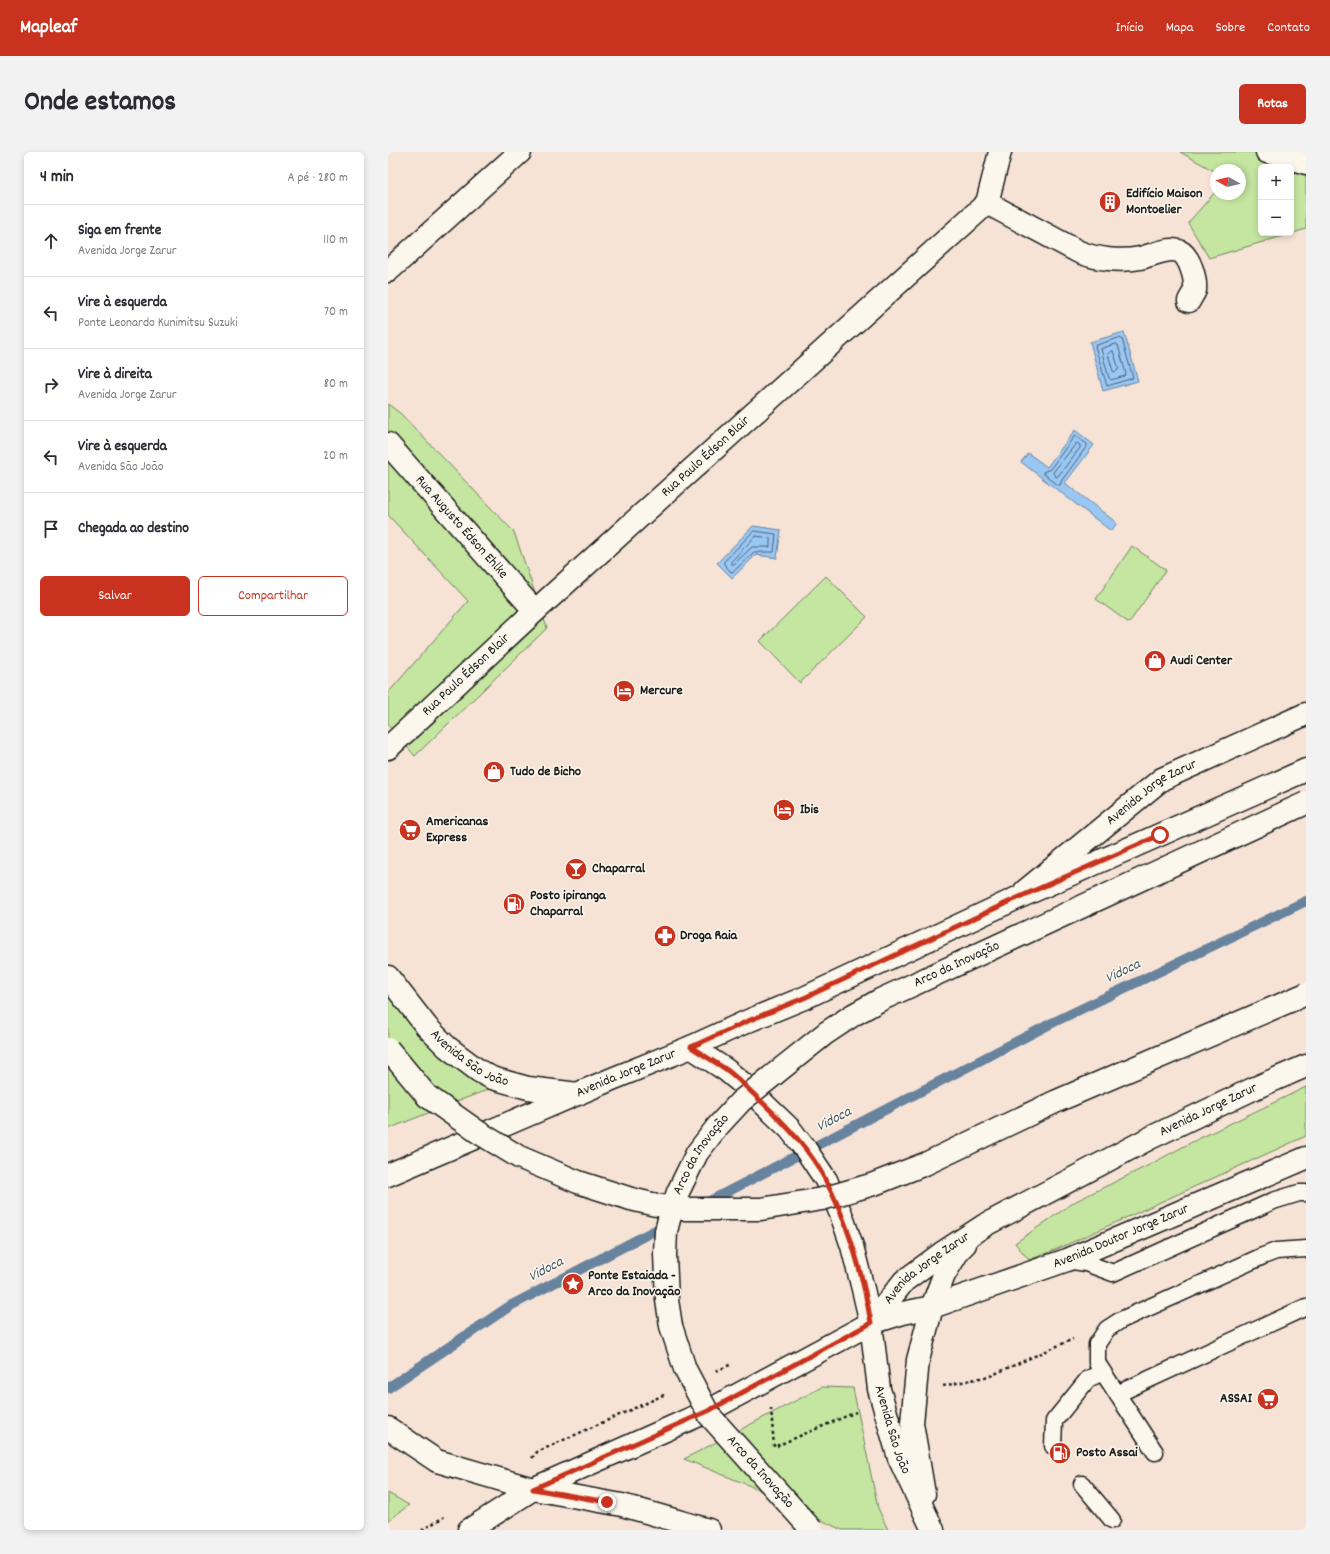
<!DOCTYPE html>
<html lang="pt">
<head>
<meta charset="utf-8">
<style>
  body { margin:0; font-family:Dekko,sans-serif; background:#f2f2f3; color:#2b2b33 }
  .controls { position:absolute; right:12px; top:12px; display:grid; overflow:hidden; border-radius:6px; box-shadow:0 2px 6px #0003 }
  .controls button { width:36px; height:36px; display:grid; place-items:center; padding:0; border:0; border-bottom:1px solid #e1e1e2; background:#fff; color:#2b2b33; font:20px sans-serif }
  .compass { position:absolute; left:822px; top:12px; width:36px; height:36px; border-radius:50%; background:#fff; box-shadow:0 2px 6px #0003; rotate:278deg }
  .stop { position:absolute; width:12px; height:12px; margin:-9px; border:3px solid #c8321e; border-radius:50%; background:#fff }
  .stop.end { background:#c8321e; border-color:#fff; box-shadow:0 1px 4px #0008 }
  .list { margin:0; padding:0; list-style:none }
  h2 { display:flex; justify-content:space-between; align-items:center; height:52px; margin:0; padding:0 16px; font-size:17px }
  h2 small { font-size:13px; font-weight:400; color:#7c7c81 }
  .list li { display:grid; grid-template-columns:26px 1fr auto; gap:12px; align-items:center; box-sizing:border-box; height:72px; padding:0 16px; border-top:1px solid #e1e1e2 }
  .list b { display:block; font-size:15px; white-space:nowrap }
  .list p { margin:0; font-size:13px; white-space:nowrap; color:#7c7c81 }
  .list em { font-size:13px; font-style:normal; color:#7c7c81 }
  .actions { display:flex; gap:8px; padding:12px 16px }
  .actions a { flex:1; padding:9px 0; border:1px solid #c8321e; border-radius:6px; text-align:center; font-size:14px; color:#c8321e }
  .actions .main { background:#c8321e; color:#fff }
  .icon { flex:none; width:22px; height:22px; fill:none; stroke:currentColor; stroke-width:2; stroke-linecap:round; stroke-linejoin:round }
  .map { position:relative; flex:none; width:918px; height:1378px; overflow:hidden; border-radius:6px }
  header { display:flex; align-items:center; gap:24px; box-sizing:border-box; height:56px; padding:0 20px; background:#c8321e; color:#fff }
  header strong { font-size:19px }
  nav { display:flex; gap:22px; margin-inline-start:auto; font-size:14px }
  .intro { display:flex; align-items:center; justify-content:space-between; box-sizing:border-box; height:96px; padding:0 24px }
  h1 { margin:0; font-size:28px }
  .button { padding:10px 18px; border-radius:6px; background:#c8321e; color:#fff; font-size:14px; font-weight:700 }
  main { display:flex; gap:24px; padding:0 24px }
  aside { flex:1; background:#fff; border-radius:6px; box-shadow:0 2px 6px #0003 }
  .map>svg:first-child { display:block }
  .green { fill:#c4e6a0; stroke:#70815e; fill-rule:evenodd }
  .water { fill:#99c7f4; stroke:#67839e }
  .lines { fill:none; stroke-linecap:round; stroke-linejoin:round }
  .shore { stroke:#4e6072; stroke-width:1 }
  .stream { stroke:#67839e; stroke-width:10 }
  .lane-casing { stroke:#1c1c1c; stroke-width:19 }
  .street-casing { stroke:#1c1c1c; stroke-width:25 }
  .secondary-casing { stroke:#1c1c1c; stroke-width:25 }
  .primary-casing { stroke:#1c1c1c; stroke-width:25 }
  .path { stroke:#1c1c1c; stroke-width:2.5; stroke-dasharray:3 3; stroke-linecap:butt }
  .lane { stroke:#fbf7ec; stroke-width:16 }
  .street { stroke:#fbf7ec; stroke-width:22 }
  .secondary { stroke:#fbf7ec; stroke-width:22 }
  .primary { stroke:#fbf7ec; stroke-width:22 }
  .primary-bridge-casing { stroke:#1c1c1c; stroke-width:25; stroke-linecap:butt }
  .primary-bridge { stroke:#fbf7ec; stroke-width:22 }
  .route { stroke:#c8321e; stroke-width:5 }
  .labels { text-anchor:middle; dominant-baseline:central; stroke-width:3; stroke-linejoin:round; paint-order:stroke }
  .poi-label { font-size:14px; font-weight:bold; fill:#1c1c1c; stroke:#fbf7ec; text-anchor:start }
  .street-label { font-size:14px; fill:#1c1c1c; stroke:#fbf7ec }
  .water-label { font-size:15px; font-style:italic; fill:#485868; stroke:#fbf7ec }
</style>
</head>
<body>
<header>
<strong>Mapleaf</strong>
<nav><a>Início</a><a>Mapa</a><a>Sobre</a><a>Contato</a></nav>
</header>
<div class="intro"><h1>Onde estamos</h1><a class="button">Rotas</a></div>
<main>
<aside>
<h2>4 min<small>A pé · 280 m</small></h2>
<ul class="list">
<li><svg class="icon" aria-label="ahead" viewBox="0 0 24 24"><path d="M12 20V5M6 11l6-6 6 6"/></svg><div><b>Siga em frente</b><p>Avenida Jorge Zarur</p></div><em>110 m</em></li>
<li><svg class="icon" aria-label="left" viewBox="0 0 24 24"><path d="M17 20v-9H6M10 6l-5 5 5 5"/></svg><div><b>Vire à esquerda</b><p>Ponte Leonardo Kunimitsu Suzuki</p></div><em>70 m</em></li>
<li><svg class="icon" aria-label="right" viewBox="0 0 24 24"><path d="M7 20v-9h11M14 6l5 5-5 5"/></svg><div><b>Vire à direita</b><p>Avenida Jorge Zarur</p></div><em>80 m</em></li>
<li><svg class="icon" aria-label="left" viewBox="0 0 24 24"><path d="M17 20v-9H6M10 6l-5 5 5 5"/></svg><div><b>Vire à esquerda</b><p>Avenida São João</p></div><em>20 m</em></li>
<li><svg class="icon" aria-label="arrive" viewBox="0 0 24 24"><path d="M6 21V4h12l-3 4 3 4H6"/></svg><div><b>Chegada ao destino</b></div></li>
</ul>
<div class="actions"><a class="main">Salvar</a><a>Compartilhar</a></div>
</aside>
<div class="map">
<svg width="918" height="1378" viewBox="0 0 918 1378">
  <rect width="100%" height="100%" fill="#f6e3d6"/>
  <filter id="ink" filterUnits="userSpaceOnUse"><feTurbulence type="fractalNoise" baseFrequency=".025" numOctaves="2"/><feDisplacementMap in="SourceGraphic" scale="8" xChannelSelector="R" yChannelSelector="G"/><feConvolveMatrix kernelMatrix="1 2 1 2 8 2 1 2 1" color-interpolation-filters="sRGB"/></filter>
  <g filter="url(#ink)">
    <path class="green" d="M 792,0 L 918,0 L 918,77 L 821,106 L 800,71 L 828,39 L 828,42 L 852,42 L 852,18 L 828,18 L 828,20 ZM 873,15 L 903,15 L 903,81 L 873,81 Z
      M 0,252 L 13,262 L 126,380 L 159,476 L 27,604 L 0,573 L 0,541 L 80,449 L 0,363 Z
      M 744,394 L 778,418 L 741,471 L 708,447 Z
      M 438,424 L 479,465 L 412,531 L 372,489 Z
      M 0,843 L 46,896 L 101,937 L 0,977 Z
      M 918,935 L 918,984 L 667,1098 L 641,1108 L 627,1091 L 688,1049 L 759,1014 L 804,990 Z
      M 434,1235 L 465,1236 L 490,1356 L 500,1378 L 454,1378 L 365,1335 L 296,1307 Z
      M 0,1341 L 21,1353 L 0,1369 Z"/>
    <path class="water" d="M 736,180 L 750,229 L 715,239 L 702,190 Z
      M 687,278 L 706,293 L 677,331 L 729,371 L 723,379 L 633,310 L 640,301 L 659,315 Z
      M 365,374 L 393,378 L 389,406 L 368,403 L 344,426 L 329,411 Z"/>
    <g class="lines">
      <path class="shore" d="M 731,186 L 734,187 L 745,226 L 719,234 L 707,194 Z
        M 728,192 L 730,193 L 738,222 L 737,224 L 723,228 L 721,226 L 713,197 Z
        M 725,199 L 731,217 L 727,220 L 725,219 L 720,202 Z
        M 687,284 L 699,292 L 699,294 L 674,328 L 672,333 L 670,333 L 656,322 L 655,320 L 662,317 Z
        M 689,291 L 692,293 L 692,296 L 670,324 L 668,325 L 665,321 Z
        M 366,379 L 388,382 L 386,400 L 366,400 L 346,419 L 343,420 L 336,412 L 336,410 Z
        M 368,384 L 382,386 L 382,395 L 364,395 L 346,412 L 343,412 L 343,410 Z"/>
      <path class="stream" d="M 316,1052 L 666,870 L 918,749
        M 0,1236 L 122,1154 L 279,1072"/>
      <g class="lane-casing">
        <path id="lane" d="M 679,1108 L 698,1111 L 725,1121 L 885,1049 L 911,1041 L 918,1041
          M 729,1242 L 918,1155
          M 665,1294 L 666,1269 L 700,1227 L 715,1220
          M 767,1300 L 709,1211 L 709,1192 L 719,1177 L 733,1168 L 875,1104 L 888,1099 L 918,1097
          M 694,1332 L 724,1368"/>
      </g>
      <g class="street-casing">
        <g id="street">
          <path d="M 879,0 L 918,11"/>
          <path d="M 599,51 L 691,100 C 708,107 733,110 752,106 C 763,104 779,95 791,99 C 802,104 808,127 807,138 C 806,141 803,145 801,149"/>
          <path d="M 0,119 L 132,0"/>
          <path id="s1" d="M 0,292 L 147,459"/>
          <path id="s2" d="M 0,596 L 147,459 L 599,51 L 612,0"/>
          <path id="s3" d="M 637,739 L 774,627 L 918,562"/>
          <path id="s4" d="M 483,1171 L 515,1161 L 544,1155 L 679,1108 L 918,1006"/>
        </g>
      </g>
      <g class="secondary-casing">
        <path id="secondary" d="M 0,1276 L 49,1309 L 145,1337 L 234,1353 L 321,1378"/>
      </g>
      <g class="primary-casing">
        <g id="primary">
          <path id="s5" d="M 0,825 L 39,875 L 59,895 L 91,919 L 104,926 L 140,936 L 190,942"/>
          <path id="s6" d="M 303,895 L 338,918 L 355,932 L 402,977 L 418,998 L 438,1028 L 453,1062 L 464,1094 L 475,1137 L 483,1171 L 491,1237 L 511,1306 L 545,1378"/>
          <path id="s7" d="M 0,1023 L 224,927 L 303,895 L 360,869 L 416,846 L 627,747 L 918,618"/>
          <path d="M 536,1342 L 524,1271 L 530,1208 L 544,1155 L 556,1123 L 571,1098 L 577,1092"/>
          <path id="s8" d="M 81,1378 L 145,1337 L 320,1259 L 483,1171 L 516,1129 L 554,1101 L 597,1073 L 762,986 L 867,936 L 918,914"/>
        </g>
      </g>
      <path class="path" d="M 328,1219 L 344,1212
        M 555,1234 L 602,1224 L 685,1187
        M 383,1256 L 386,1295 L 468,1260
        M 144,1306 L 149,1300 L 278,1242
        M 34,1378 L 56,1365"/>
      <use href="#lane" class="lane"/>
      <use href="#street" class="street"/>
      <use href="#secondary" class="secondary"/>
      <use href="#primary" class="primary"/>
      <g class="primary-bridge-casing">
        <g id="primary-bridge">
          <path d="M 0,897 L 39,944 L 90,980 L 131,1005 L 190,1030 L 243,1047 L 268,1053 L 294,1057 L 373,1057 L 434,1047 L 486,1032 L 537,1012 L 669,949 L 918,842"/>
          <path id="s9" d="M 424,1378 L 321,1263 L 297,1217 L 283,1174 L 279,1148 L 277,1102 L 278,1079 L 283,1060 L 290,1040 L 309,1001 L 329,975 L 353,949 L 438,881 L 465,863 L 492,848 L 918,651"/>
        </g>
      </g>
      <use href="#primary-bridge" class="primary-bridge"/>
    </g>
  </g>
  <g class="lines" filter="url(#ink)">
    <path class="route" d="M 219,1350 L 145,1337 L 320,1259 L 483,1171 C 475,1124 460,1071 438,1029 C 423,999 399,974 375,951 C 363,940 352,928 339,918 C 327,910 315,903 303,895 L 360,869 L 416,846 L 627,747 L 772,683"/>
  </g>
  <defs>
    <g id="building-disc" transform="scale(1.15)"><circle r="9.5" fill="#c8321e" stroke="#fbf7ec"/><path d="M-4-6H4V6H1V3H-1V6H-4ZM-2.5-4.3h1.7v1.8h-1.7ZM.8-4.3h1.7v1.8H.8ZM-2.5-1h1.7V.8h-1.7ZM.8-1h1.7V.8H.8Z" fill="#fff"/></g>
    <g id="shop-disc" transform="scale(1.15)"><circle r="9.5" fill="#c8321e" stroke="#fbf7ec"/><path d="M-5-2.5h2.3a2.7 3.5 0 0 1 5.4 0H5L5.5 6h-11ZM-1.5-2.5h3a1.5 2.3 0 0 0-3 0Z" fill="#fff"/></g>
    <g id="hotel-disc" transform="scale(1.15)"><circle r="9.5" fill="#c8321e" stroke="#fbf7ec"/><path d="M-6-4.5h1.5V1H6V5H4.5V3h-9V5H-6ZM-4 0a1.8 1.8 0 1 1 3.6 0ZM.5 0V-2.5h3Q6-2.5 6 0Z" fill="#fff"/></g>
    <g id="supermarket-disc" transform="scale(1.15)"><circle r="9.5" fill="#c8321e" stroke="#fbf7ec"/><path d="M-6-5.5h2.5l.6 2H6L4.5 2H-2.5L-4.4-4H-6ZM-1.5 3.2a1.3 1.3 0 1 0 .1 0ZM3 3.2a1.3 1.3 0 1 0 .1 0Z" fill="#fff"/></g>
    <g id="bar-disc" transform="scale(1.15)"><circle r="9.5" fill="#c8321e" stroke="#fbf7ec"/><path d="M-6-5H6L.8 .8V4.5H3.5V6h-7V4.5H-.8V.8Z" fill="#fff"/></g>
    <g id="fuel-disc" transform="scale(1.15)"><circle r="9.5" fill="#c8321e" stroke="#fbf7ec"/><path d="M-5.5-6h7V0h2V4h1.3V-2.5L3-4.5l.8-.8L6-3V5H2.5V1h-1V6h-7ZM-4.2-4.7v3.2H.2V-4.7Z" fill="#fff"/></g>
    <g id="pharmacy-disc" transform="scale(1.15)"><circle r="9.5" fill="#c8321e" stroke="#fbf7ec"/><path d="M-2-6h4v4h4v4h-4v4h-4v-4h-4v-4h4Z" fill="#fff"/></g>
    <g id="sight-disc" transform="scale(1.15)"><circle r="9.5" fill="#c8321e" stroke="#fbf7ec"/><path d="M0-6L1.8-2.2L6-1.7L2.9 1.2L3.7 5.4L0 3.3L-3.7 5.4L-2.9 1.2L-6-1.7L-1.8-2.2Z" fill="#fff"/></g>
  </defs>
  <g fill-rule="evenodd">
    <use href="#building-disc" x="722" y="50"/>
    <use href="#shop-disc" x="767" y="509"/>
    <use href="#hotel-disc" x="236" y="539"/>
    <use href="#shop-disc" x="106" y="620"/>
    <use href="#hotel-disc" x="396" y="658"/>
    <use href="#supermarket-disc" x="22" y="678"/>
    <use href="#bar-disc" x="188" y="717"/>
    <use href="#fuel-disc" x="126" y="752"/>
    <use href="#pharmacy-disc" x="277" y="784"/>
    <use href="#sight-disc" x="185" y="1132"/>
    <use href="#supermarket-disc" x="880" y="1247"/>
    <use href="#fuel-disc" x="672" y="1301"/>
  </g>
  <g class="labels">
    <g class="poi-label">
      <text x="738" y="42">Edifício Maison<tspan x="738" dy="16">Montoelier</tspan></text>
      <text x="782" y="509">Audi Center</text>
      <text x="252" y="539">Mercure</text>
      <text x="122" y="620">Tudo de Bicho</text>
      <text x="412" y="658">Ibis</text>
      <text x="38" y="670">Americanas<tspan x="38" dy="16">Express</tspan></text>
      <text x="204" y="717">Chaparral</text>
      <text x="142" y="744">Posto ipiranga<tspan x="142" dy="16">Chaparral</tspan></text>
      <text x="292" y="784">Droga Raia</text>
      <text x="200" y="1124">Ponte Estaiada -<tspan x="200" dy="16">Arco da Inovação</tspan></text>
      <text x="864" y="1247" text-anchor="end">ASSAI</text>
      <text x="688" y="1301">Posto Assai</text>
    </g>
    <g class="street-label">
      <text stroke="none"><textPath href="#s2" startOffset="431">Rua Paulo Édson Blair</textPath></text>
      <text stroke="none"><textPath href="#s1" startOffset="111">Rua Augusto Édson Ehlke</textPath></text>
      <text stroke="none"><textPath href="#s2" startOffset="107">Rua Paulo Édson Blair</textPath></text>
      <text stroke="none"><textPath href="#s3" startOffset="161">Avenida Jorge Zarur</textPath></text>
      <text stroke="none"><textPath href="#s9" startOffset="756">Arco da Inovação</textPath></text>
      <text stroke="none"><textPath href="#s5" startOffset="117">Avenida São João</textPath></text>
      <text stroke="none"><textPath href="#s7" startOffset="259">Avenida Jorge Zarur</textPath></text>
      <text stroke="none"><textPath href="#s8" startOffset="856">Avenida Jorge Zarur</textPath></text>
      <text stroke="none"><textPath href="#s9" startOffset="432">Arco da Inovação</textPath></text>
      <text stroke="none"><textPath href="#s4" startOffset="265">Avenida Doutor Jorge Zarur</textPath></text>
      <text stroke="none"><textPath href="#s8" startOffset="532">Avenida Jorge Zarur</textPath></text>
      <text stroke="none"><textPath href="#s6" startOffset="451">Avenida São João</textPath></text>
      <text transform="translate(372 1320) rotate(48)">Arco da Inovação</text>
    </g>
    <g class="water-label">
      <text transform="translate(735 820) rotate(-26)">Vidoca</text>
      <text transform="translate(446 968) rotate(-28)">Vidoca</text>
      <text transform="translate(158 1118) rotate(-28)">Vidoca</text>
    </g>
  </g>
</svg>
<div class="controls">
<button>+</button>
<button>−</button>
</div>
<svg class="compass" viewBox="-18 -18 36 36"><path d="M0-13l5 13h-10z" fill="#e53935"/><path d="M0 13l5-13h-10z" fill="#7c7c81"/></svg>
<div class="stop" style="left:772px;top:683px"></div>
<div class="stop end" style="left:219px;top:1350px"></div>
</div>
</main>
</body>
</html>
